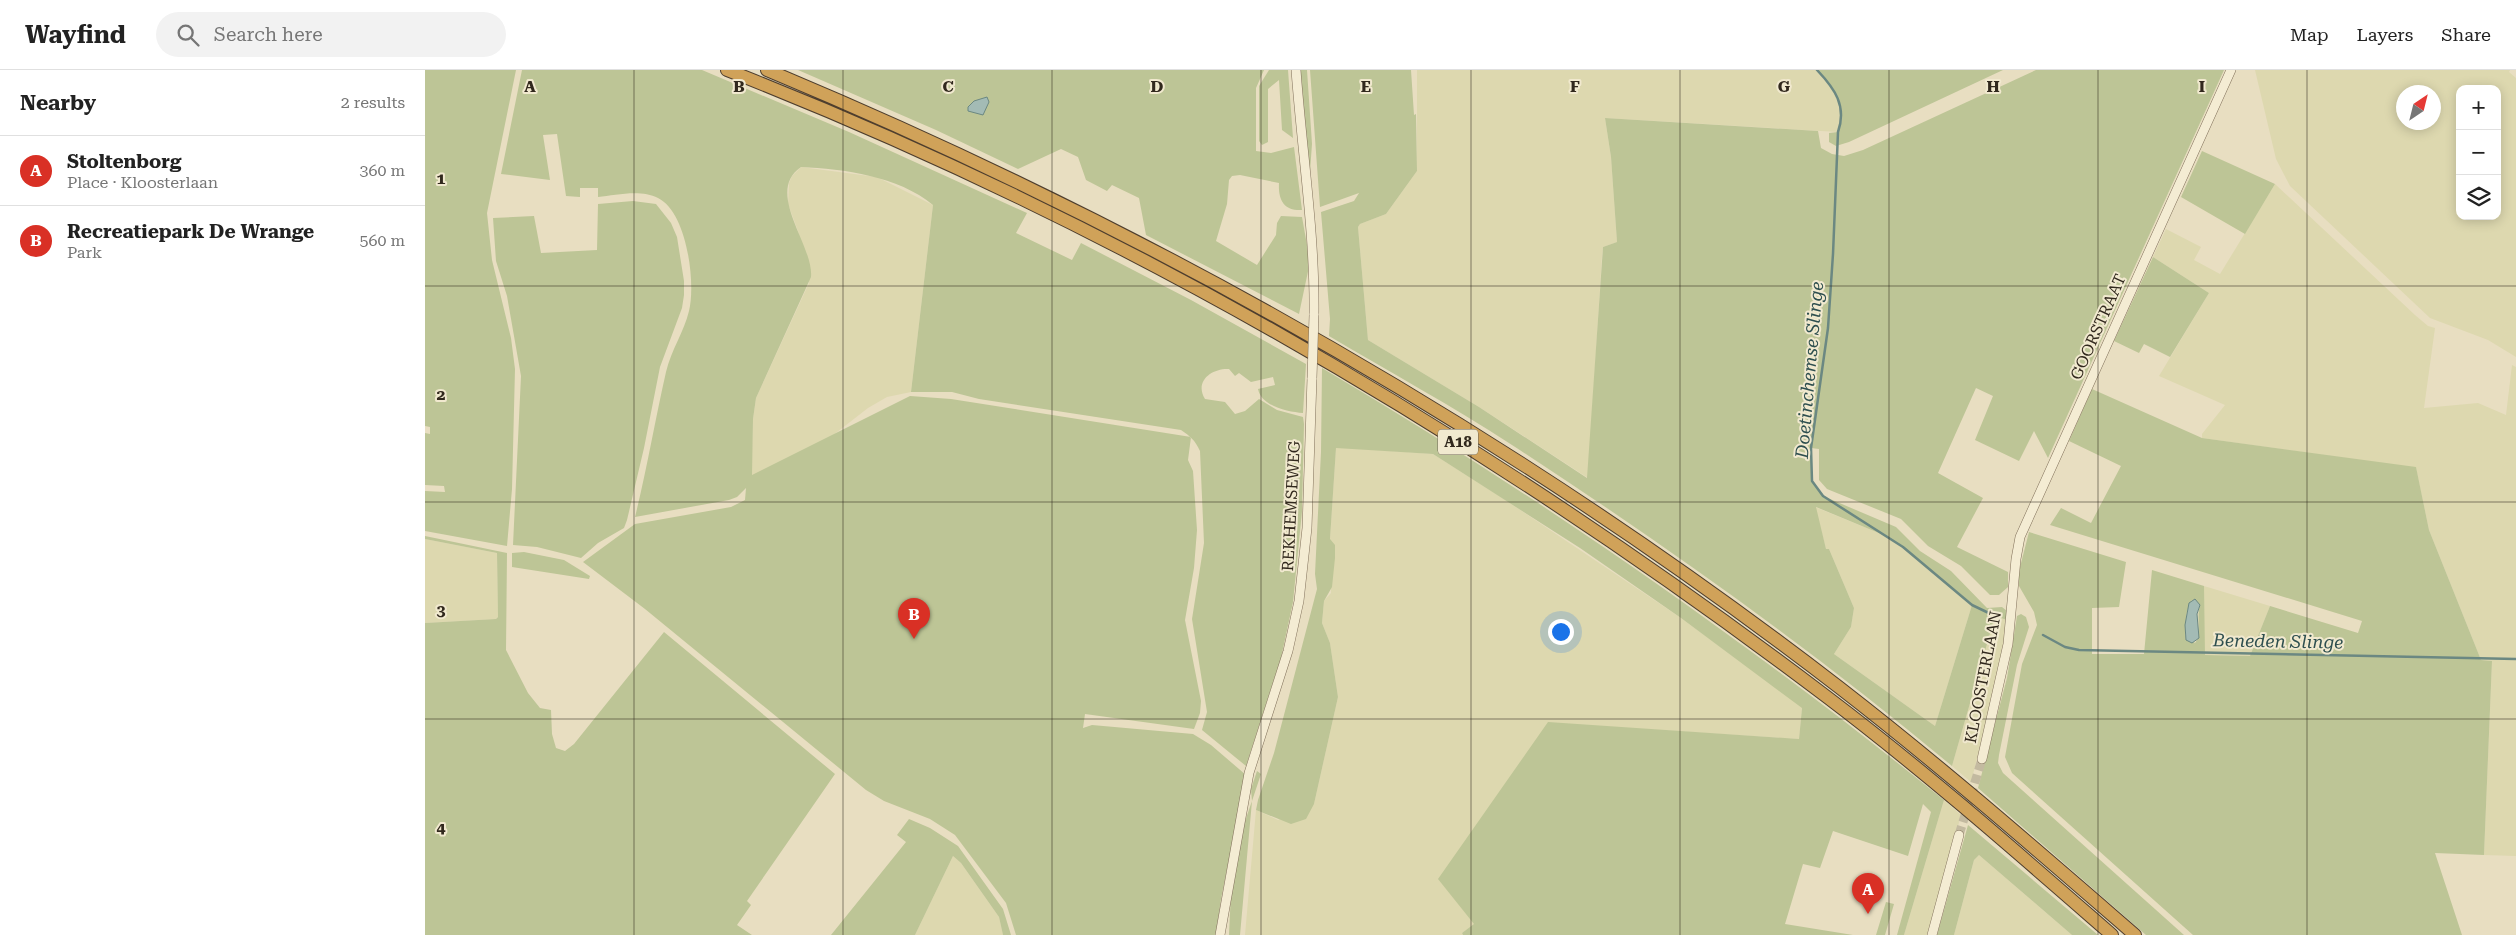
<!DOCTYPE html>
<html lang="en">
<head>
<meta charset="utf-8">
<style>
  body { margin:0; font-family:"Roboto Serif",serif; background:#f2f2f2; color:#222 }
  .controls { position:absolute; right:15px; top:15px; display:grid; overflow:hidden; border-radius:10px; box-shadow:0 2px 12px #0003 }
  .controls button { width:45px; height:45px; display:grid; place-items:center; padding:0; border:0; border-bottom:1px solid #e0e0e0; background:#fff; color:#222; font:25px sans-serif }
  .compass { position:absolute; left:1971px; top:15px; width:45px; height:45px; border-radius:50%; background:#fff; box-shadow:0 2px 12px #0003; rotate:35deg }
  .you { position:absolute; left:1135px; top:561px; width:18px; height:18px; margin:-12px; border:4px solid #fff; border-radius:50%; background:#1a73e8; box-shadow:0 0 0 8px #1a73e833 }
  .badge { display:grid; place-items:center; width:32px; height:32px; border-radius:50%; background:#d93025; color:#fff; font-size:16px; font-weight:700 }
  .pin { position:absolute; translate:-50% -41px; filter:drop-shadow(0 1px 2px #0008) }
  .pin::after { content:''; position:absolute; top:26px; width:18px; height:15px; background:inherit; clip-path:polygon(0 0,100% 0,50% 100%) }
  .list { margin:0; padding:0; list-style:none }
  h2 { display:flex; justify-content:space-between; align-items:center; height:65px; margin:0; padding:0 20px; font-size:21px }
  h2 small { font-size:16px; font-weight:400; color:#767676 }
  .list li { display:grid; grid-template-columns:32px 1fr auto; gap:15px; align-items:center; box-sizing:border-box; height:70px; padding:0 20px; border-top:1px solid #e0e0e0 }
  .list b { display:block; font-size:19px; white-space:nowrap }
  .list p { margin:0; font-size:16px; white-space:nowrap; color:#767676 }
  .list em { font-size:16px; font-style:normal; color:#767676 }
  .icon { flex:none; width:28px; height:28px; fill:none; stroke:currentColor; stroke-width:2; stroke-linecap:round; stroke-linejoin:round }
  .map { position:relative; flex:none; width:2091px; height:865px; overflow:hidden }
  header { display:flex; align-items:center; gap:30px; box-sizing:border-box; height:70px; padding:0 25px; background:#fff; border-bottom:1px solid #e0e0e0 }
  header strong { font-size:24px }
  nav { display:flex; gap:28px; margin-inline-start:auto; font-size:18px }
  .search { width:350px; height:45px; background:#f2f2f2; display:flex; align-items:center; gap:12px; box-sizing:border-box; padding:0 18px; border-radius:28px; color:#767676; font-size:19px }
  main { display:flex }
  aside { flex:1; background:#fff }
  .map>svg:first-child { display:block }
  .farmland { fill:#ddd8af; fill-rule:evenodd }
  .green { fill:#bdc596; fill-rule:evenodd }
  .water { fill:#a3bbb5; stroke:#6b8882 }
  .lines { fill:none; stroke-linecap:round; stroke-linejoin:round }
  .stream { stroke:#6b8882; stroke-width:2.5 }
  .minor-tunnel { stroke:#c3baa0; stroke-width:9; stroke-dasharray:9 4.5; stroke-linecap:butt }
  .minor-casing { stroke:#80705a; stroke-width:10 }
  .highway-casing { stroke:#4e3e2e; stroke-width:14 }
  .minor { stroke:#f4ecd3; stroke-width:9 }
  .highway { stroke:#d0a259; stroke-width:12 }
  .minor-bridge-casing { stroke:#80705a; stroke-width:10; stroke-linecap:butt }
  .minor-bridge { stroke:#f4ecd3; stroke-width:9 }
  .grid { fill:none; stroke:#31281d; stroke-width:1; stroke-opacity:0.55 }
  .labels { text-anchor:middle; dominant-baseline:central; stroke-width:4; stroke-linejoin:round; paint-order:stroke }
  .shield { fill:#f1e9cf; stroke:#6b6252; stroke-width:1 }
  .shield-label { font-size:15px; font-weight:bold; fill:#31281d }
  .street-label { font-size:16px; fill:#31281d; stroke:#f1e9cf }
  .water-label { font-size:18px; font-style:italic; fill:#2e4f4f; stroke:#f1e9cf }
  .grid-label { font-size:16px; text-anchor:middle; font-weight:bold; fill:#31281d; stroke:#f1e9cf; stroke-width:4; stroke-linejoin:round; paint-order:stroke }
</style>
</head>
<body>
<header>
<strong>Wayfind</strong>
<div class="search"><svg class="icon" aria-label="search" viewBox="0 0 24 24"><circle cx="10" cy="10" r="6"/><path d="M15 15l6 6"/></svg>Search here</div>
<nav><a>Map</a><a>Layers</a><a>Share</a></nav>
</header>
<main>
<aside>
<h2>Nearby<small>2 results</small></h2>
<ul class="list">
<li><span class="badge">A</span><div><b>Stoltenborg</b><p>Place · Kloosterlaan</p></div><em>360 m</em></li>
<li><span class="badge">B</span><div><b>Recreatiepark De Wrange</b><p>Park</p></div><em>560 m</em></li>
</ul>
</aside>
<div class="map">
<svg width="2091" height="865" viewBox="0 0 2091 865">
  <rect width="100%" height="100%" fill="#e8dec1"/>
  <path class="farmland" d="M 992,0 L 1392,0 L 1411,22 L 1416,33 L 1417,49 L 1413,62 L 1180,48 L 1186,87 L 1192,172 L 1178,177 L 1177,186 L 1163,408 L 1054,337 L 943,270 L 933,157 L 935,154 L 961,144 L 992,101 Z
    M 1830,0 L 2085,0 L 2084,2 L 2091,8 L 2091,287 L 2063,270 L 2005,248 L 1865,116 L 1851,89 ZM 2035,19 L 2072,19 L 2072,146 L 2035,146 ZM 1978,22 L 2008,22 L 2008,52 L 1978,52 Z
    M 376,97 L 452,107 L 508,135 L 486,322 L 462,327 L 443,338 L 398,373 L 326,411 L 328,349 L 331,328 L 384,213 L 373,161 L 363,134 L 364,113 L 367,106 Z
    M 1850,114 L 1990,245 L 2003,256 L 2010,258 L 1999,338 L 2053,333 L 2081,345 L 2087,295 L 2091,297 L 2091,786 L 2059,785 L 2067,591 L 2056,590 L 2004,460 L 1991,398 L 1777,368 L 1777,364 L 1800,335 L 1734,306 L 1784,223 L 1728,187 L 1741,159 L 1776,177 L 1769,190 L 1795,204 Z
    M 911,377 L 1008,384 L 1082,431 L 1256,548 L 1377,637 L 1374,669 L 1123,653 L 1049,855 L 1037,863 L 1038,865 L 820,865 L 831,740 L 853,750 L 889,734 L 913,627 L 905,573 L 897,553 L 899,531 L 906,523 L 905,469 Z
    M 1390,437 L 1461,466 L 1478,477 L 1547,535 L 1510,656 L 1409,584 L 1426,557 L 1429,538 L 1404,479 L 1401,479 Z
    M 0,469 L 72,483 L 73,547 L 71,549 L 0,553 Z
    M 1779,516 L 1845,536 L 1825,586 L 1779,585 Z
    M 1570,546 L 1582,550 L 1576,595 L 1546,712 L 1527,696 Z
    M 1519,730 L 1536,745 L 1509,846 L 1502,865 L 1479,865 Z
    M 1554,785 L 1561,791 L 1647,865 L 1529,865 L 1549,790 Z
    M 528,786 L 536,793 L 574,847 L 578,865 L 490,865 Z"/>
  <path class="green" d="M 0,0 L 91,0 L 62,143 L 67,190 L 86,268 L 90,299 L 87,419 L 82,476 L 0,461 L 0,421 L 20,422 L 19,416 L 0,415 L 0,363 L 5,364 L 5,357 L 0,356 Z
    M 97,0 L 277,0 L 424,62 L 602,143 L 591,163 L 647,190 L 656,173 L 766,230 L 881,294 L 878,343 C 863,342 836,336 833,319 L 850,315 L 848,307 L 826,312 L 814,303 L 810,306 L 804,299 C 787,298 769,311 780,329 L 800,332 L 810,344 L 820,341 L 834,329 L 852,340 L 878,347 L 879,354 L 877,441 L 868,532 L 856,588 L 821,696 L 777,660 L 782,642 L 767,549 L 779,473 L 775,381 C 770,370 765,366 756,360 L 554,329 L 527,322 L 486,322 L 508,135 C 473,106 419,99 376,97 C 339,122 389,175 386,207 L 331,328 L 328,349 L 327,405 L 485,326 L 526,329 L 766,367 L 763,390 L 768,401 L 772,460 L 769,498 L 760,550 L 776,631 L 775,643 L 769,659 L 660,644 L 658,658 L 667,655 L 768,664 L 786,675 L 821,705 L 796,829 L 791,865 L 591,865 L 581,833 L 530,765 L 505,749 L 459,731 L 441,720 L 220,539 L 158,492 L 210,454 L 306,437 L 320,430 L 321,418 L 312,427 L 304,430 L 210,447 C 222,399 230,350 241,302 C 246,280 259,262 264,241 C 271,213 262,142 233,128 C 216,119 191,125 173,127 L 173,118 L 155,118 L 155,127 L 141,126 L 132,64 L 118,65 L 125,110 L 76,104 Z
    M 373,0 L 839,0 L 831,18 L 831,81 L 846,83 L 869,77 L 877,140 C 859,141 853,130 854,113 L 815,105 L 807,106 L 804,110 L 802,134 L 791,171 L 832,195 L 851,165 L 852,153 L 856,146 L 877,147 L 885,192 L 874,244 L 721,165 L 714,128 L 687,115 L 682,121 L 661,110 L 653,87 L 636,79 L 593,99 L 511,60 Z
    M 844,0 L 863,0 L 868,68 L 857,60 L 854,10 L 843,19 L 843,72 L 837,75 L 834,71 L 834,16 Z
    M 875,0 L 882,0 L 887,74 L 884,115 Z
    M 885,0 L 986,0 L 989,45 L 991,44 L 992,101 L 961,144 L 935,154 L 933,157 L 943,270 L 1054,337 L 1162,408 L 1178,177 L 1192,172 L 1186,87 L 1180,48 L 1393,61 L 1396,78 L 1407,84 L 1419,86 L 1438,80 L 1611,0 L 1799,0 L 1623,388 L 1609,361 L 1594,391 L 1550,370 L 1568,326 L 1551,318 L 1513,403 L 1558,428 L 1532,477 L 1583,502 L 1583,517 L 1574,525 L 1565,525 L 1536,496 L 1503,476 L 1476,449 L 1402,419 L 1394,410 L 1394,379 L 1386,378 L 1387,411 L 1398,426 L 1471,457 L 1495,481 L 1526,501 L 1562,538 L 1577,537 L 1582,541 L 1582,550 L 1570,546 L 1527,696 C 1388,580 1239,474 1087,375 C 1027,336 965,302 904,266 L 905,249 L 896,142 L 929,131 L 934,123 L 895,137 ZM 1391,437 L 1461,466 L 1478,477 L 1545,532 L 1547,535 L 1510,656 L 1409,584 L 1426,557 L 1429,538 L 1404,479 L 1401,479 Z
    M 1392,0 L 1578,0 L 1424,72 L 1411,76 L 1404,72 L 1404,63 L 1413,62 C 1422,36 1410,18 1392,0 Z
    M 1777,81 L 1850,114 L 1820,164 L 1756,127 Z
    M 208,131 L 231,134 L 246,153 L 252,167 L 259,211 L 259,225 L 257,238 L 235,297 L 219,378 L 202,450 L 199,458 L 173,473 L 156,488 L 112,477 L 88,475 L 96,306 L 82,226 L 71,191 L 68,148 L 109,146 L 116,183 L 172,180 L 173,134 Z
    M 1728,187 L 1784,223 L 1745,287 L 1719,274 L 1714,283 L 1689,271 Z
    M 897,298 C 1115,427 1322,571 1519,730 L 1479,865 L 1472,865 L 1506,742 L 1498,734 L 1483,786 L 1408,761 L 1395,798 L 1378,794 L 1360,854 L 1428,865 L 1038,865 L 1037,863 L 1049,854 L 1013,809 L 1123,652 L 1374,669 L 1377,638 L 1256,548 L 1155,478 L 1008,384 L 911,378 L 905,469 L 910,475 L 910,488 L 907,517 L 899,531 L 897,553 L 905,573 L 913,627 L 889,734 L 881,749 L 866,754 L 831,740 L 833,730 L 849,683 L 892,519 L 890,504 L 896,382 Z
    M 1667,319 L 1777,368 L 1991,397 L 2004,460 L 2056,590 L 2067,591 L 2059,785 L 2010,783 L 2037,865 L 1768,865 L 1587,703 L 1580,687 L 1597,594 L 1612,555 L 1609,542 L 1594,516 L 1594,501 L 1604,462 L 1701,492 L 1694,537 L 1667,538 L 1667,584 L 1719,584 L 1727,500 L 1779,516 L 1780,585 L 1825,586 L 1845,536 L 1933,563 L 1937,551 L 1625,455 L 1636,438 L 1666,453 L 1696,396 L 1644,371 ZM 1767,530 L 1775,535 C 1771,546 1777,565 1770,573 L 1760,565 L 1762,541 Z
    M 0,466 L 82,483 L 81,580 L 103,623 L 115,638 L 126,640 L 127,664 L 131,678 L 140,681 L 149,674 L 239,562 L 410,704 L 322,831 L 326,835 L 312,855 L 327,865 L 0,865 L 0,553 L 71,549 L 73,547 L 72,483 L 0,469 Z
    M 99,482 L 139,490 L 165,506 L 164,509 L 87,497 L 87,483 Z
    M 1596,544 L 1601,547 L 1604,557 L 1592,595 L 1574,685 L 1573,693 L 1578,703 L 1759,865 L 1721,865 L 1553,718 L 1582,608 L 1592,546 Z
    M 832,701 L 836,704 L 827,731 L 815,865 L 804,865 L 806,821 L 817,760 L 827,731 L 826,719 Z
    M 484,749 L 505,758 L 533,776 L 578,839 L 586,865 L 578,865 L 574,847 L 536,793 L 528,786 L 490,865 L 406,865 L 481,772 L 472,765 Z
    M 1543,755 L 1673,865 L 1647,865 L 1554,785 L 1549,790 L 1529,865 L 1512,865 Z
    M 1461,832 L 1469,834 L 1460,865 L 1451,865 Z"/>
  <path class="water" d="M 562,27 L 564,32 L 558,45 L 543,41 L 543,37 L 549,31 Z
    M 1770,529 L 1775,535 L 1772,544 L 1774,568 L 1767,573 L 1761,570 L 1760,555 L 1764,533 Z"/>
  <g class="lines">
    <path class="stream" d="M 1392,0 C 1410,19 1422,36 1413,62 L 1408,184 L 1403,258 L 1386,378 L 1387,411 L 1398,426 L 1478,477 L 1547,535 L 1570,546
      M 1618,565 L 1640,577 L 1654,580 L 2091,589"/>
    <path class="minor-tunnel" d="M 1534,765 L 1557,689"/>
    <g class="minor-casing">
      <path id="minor" d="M 871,0 C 877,82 890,163 889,245
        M 1557,689 L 1583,574 L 1591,489 L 1595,467 L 1806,0
        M 795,865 L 824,703 L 863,581 L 874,531 L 882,458 L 887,308
        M 1507,865 L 1534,765"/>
    </g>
    <g class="highway-casing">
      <path id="highway" d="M 302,0 C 696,154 1066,372 1402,627 C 1501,702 1594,784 1687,865
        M 342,0 C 724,159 1087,365 1415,618 C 1517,697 1613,781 1710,865"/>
    </g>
    <use href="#minor" class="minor"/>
    <use href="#highway" class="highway"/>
    <g class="minor-bridge-casing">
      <path id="minor-bridge" d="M 887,308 L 889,245"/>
    </g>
    <use href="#minor-bridge" class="minor-bridge"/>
  </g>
  <path class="grid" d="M 209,0 L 209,865M 418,0 L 418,865M 627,0 L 627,865M 836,0 L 836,865M 1046,0 L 1046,865M 1255,0 L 1255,865M 1464,0 L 1464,865M 1673,0 L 1673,865M 1882,0 L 1882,865M 0,216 L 2091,216M 0,432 L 2091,432M 0,649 L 2091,649"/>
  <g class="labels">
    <rect class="shield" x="1013" y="359.5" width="40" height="25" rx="4"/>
    <g class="shield-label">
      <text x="1033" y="372">A18</text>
    </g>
    <g class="street-label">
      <text transform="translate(1673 257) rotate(-66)">GOORSTRAAT</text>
      <text transform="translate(866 436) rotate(-87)">REKHEMSEWEG</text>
      <text transform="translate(1558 607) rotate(-79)">KLOOSTERLAAN</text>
    </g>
    <g class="water-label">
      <text transform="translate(1384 300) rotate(-85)">Doetinchemse Slinge</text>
      <text transform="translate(1853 571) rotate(1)">Beneden Slinge</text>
    </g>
  </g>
  <g class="grid-label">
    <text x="105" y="22">A</text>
    <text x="314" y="22">B</text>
    <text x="523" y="22">C</text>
    <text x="732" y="22">D</text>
    <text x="941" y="22">E</text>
    <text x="1150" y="22">F</text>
    <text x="1359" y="22">G</text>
    <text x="1568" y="22">H</text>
    <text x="1777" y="22">I</text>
    <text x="16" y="114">1</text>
    <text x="16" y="330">2</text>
    <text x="16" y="546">3</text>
    <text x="16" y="763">4</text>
  </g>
</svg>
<div class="controls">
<button>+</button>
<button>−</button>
<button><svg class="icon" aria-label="layers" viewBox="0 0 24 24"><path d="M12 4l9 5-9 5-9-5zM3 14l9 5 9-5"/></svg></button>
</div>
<svg class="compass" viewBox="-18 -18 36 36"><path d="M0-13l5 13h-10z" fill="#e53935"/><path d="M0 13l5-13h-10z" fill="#767676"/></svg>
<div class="you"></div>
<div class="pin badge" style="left:1443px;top:844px">A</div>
<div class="pin badge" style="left:489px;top:569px">B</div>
</div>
</main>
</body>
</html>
